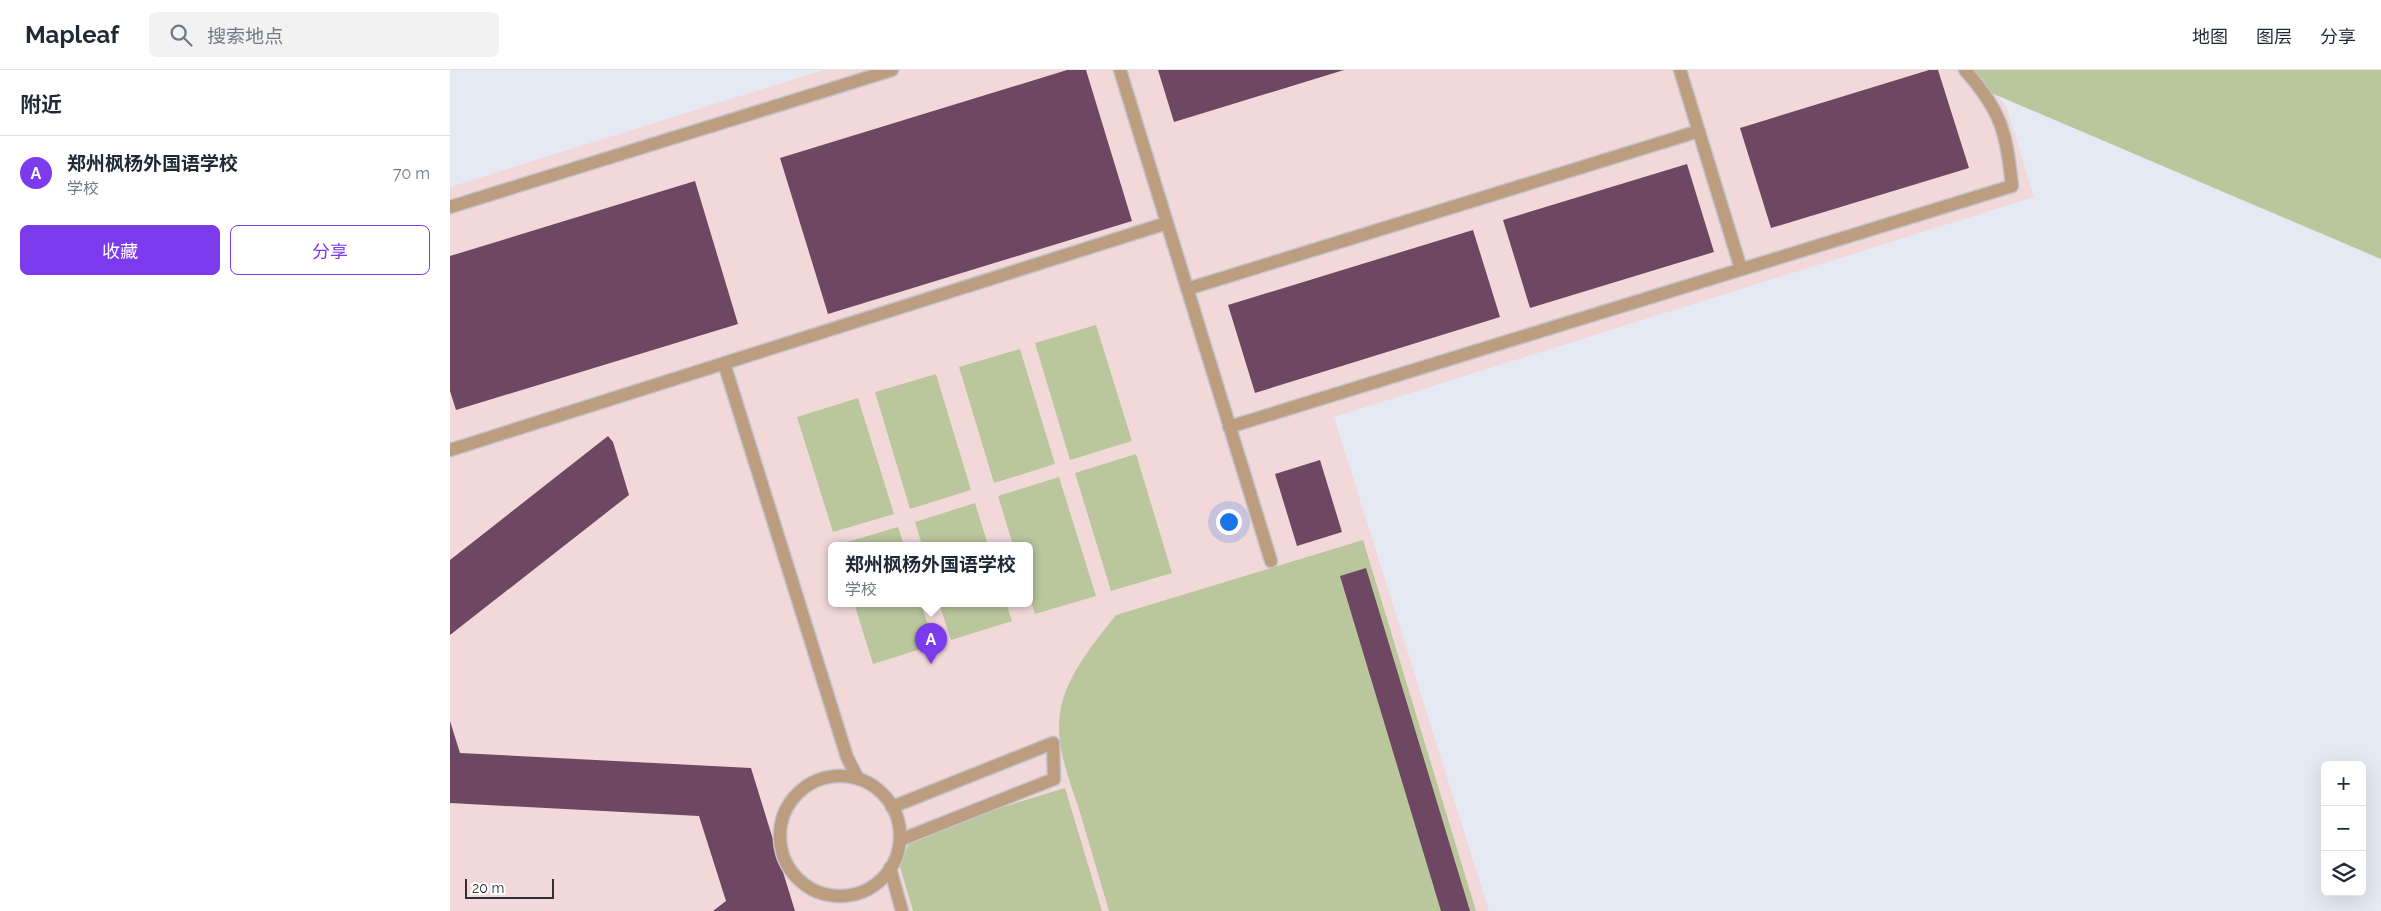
<!DOCTYPE html>
<html lang="zh">
<head>
<meta charset="utf-8">
<style>
  body { margin:0; font-family:Raleway,"Noto Sans SC",sans-serif; background:#f2f2f3; color:#1f2937 }
  .controls { position:absolute; right:15px; bottom:15px; display:grid; overflow:hidden; border-radius:8px; box-shadow:0 5px 20px #0002 }
  .controls button { width:45px; height:45px; display:grid; place-items:center; padding:0; border:0; border-bottom:1px solid #e0e1e3; background:#fff; color:#1f2937; font:25px sans-serif }
  .scale { position:absolute; left:15px; bottom:12px; width:89px; box-sizing:border-box; padding-left:5px; border:2px solid #2f3034; border-top:0; font-size:14px; line-height:18px; white-space:nowrap; color:#2f3034; -webkit-text-stroke:4px #fff; paint-order:stroke }
  .you { position:absolute; left:778px; top:451px; width:18px; height:18px; margin:-12px; border:4px solid #fff; border-radius:50%; background:#1a73e8; box-shadow:0 0 0 8px #1a73e833 }
  .badge { display:grid; place-items:center; width:32px; height:32px; border-radius:50%; background:#7c3aed; color:#fff; font-size:16px; font-weight:700 }
  .pin { position:absolute; translate:-50% -41px; filter:drop-shadow(0 1px 2px #0008) }
  .pin::after { content:''; position:absolute; top:26px; width:18px; height:15px; background:inherit; clip-path:polygon(0 0,100% 0,50% 100%) }
  .popup { position:absolute; left:378px; top:472px; width:205px; height:65px; box-sizing:border-box; display:grid; place-content:center; border-radius:8px; background:#fff; filter:drop-shadow(0 1px 4px #0005); font-size:16px; white-space:nowrap; color:#747a83 }
  .popup b { font-size:19px; color:#1f2937 }
  .popup::after { content:''; position:absolute; left:50%; top:100%; margin-left:-10px; border:10px solid transparent; border-top-color:#fff }
  .list { margin:0; padding:0; list-style:none }
  h2 { display:flex; justify-content:space-between; align-items:center; height:65px; margin:0; padding:0 20px; font-size:21px }
  h2 small { font-size:16px; font-weight:400; color:#747a83 }
  .list li { display:grid; grid-template-columns:32px 1fr auto; gap:15px; align-items:center; box-sizing:border-box; height:75px; padding:0 20px; border-top:1px solid #e0e1e3 }
  .list b { display:block; font-size:19px; white-space:nowrap }
  .list p { margin:0; font-size:16px; white-space:nowrap; color:#747a83 }
  .list em { font-size:16px; font-style:normal; color:#747a83 }
  .actions { display:flex; gap:10px; padding:15px 20px }
  .actions a { flex:1; padding:11px 0; border:1px solid #7c3aed; border-radius:8px; text-align:center; font-size:18px; color:#7c3aed }
  .actions .main { background:#7c3aed; color:#fff }
  .icon { flex:none; width:28px; height:28px; fill:none; stroke:currentColor; stroke-width:2; stroke-linecap:round; stroke-linejoin:round }
  .map { position:relative; flex:none; width:1931px; height:841px; overflow:hidden }
  header { display:flex; align-items:center; gap:30px; box-sizing:border-box; height:70px; padding:0 25px; background:#fff; border-bottom:1px solid #e0e1e3 }
  header strong { font-size:24px }
  nav { display:flex; gap:28px; margin-inline-start:auto; font-size:18px }
  .search { width:350px; height:45px; background:#f2f2f3; display:flex; align-items:center; gap:12px; box-sizing:border-box; padding:0 18px; border-radius:8px; color:#747a83; font-size:19px }
  main { display:flex }
  aside { flex:1; background:#fff }
  .map>svg:first-child { display:block }
  .education { fill:#f3d8da; fill-rule:evenodd }
  .green { fill:#bac79d }
  .building { fill:#6e4862 }
  .lines { fill:none; stroke-linecap:round; stroke-linejoin:round }
  .minor-casing { stroke:#c1c4cd; stroke-width:15 }
  .minor { stroke:#bc9d7f; stroke-width:12 }
</style>
</head>
<body>
<header>
<strong>Mapleaf</strong>
<div class="search"><svg class="icon" aria-label="search" viewBox="0 0 24 24"><circle cx="10" cy="10" r="6"/><path d="M15 15l6 6"/></svg>搜索地点</div>
<nav><a>地图</a><a>图层</a><a>分享</a></nav>
</header>
<main>
<aside>
<h2>附近<small></small></h2>
<ul class="list">
<li><span class="badge">A</span><div><b>郑州枫杨外国语学校</b><p>学校</p></div><em>70 m</em></li>
</ul>
<div class="actions"><a class="main">收藏</a><a>分享</a></div>
</aside>
<div class="map">
<svg width="1931" height="841" viewBox="0 0 1931 841">
  <rect width="100%" height="100%" fill="#e5e9f3"/>
  <path class="education" d="M 373,0 L 1526,0 L 1556,36 L 1584,127 L 884,347 L 1039,841 L 0,841 L 0,117 ZM 382,475 L 580,475 L 580,533 L 382,533 Z"/>
  <path class="green" d="M 1517,0 L 1931,0 L 1931,189 L 1532,19 Z
    M 646,255 L 682,371 L 620,390 L 585,273 Z
    M 570,279 L 605,394 L 544,413 L 509,297 Z
    M 486,304 L 521,420 L 460,439 L 425,322 Z
    M 408,328 L 444,444 L 383,462 L 347,347 Z
    M 686,384 L 722,503 L 661,521 L 625,403 Z
    M 609,407 L 646,526 L 585,544 L 580,528 L 580,475 L 563,475 L 548,426 Z
    M 525,433 L 538,475 L 472,475 L 465,452 Z
    M 448,457 L 454,475 L 387,475 Z
    M 913,470 L 1026,841 L 659,841 C 649,807 639,773 629,739 C 619,709 605,675 610,643 C 615,607 644,573 666,545 Z
    M 404,533 L 471,533 L 484,575 L 423,594 Z
    M 489,533 L 556,533 L 562,551 L 501,570 Z
    M 615,718 L 652,841 L 463,841 L 450,797 L 462,765 Z"/>
  <path class="building" d="M 617,0 L 636,0 L 682,151 L 378,244 L 330,88 Z
    M 708,0 L 894,0 L 724,52 Z
    M 1479,0 L 1488,0 L 1519,98 L 1321,158 L 1290,58 Z
    M 1237,94 L 1264,182 L 1080,238 L 1053,150 Z
    M 245,111 L 288,254 L 6,340 L 0,321 L 0,186 Z
    M 1023,160 L 1050,247 L 805,323 L 778,235 Z
    M 158,366 L 163,372 L 179,425 L 0,565 L 0,490 Z
    M 870,390 L 892,462 L 847,476 L 825,404 Z
    M 916,498 L 1020,841 L 991,841 L 890,506 Z
    M 0,651 L 10,683 L 301,698 L 345,841 L 263,841 L 276,831 L 249,746 L 0,733 Z"/>
  <g class="lines">
    <g class="minor-casing">
      <path id="minor" d="M 670,0 L 821,491
        M 1230,0 L 1291,199
        M 0,137 L 442,0
        M 737,219 L 1249,61
        M 274,293 L 397,687 L 408,709
        M 779,357 L 1562,116 C 1556,62 1552,42 1515,0
        M 0,380 L 717,153
        M330 766a60 60 0 1 1 120 0a60 60 0 1 1-120 0Z
        M 442,737 L 603,673 L 604,709 L 450,770
        M 440,798 L 452,841"/>
    </g>
    <use href="#minor" class="minor"/>
  </g>
</svg>
<div class="controls">
<button>+</button>
<button>−</button>
<button><svg class="icon" aria-label="layers" viewBox="0 0 24 24"><path d="M12 4l9 5-9 5-9-5zM3 14l9 5 9-5"/></svg></button>
</div>
<div class="scale">20 m</div>
<div class="you"></div>
<div class="pin badge" style="left:481px;top:594px">A</div>
<div class="popup"><b>郑州枫杨外国语学校</b>学校</div>
</div>
</main>
</body>
</html>
